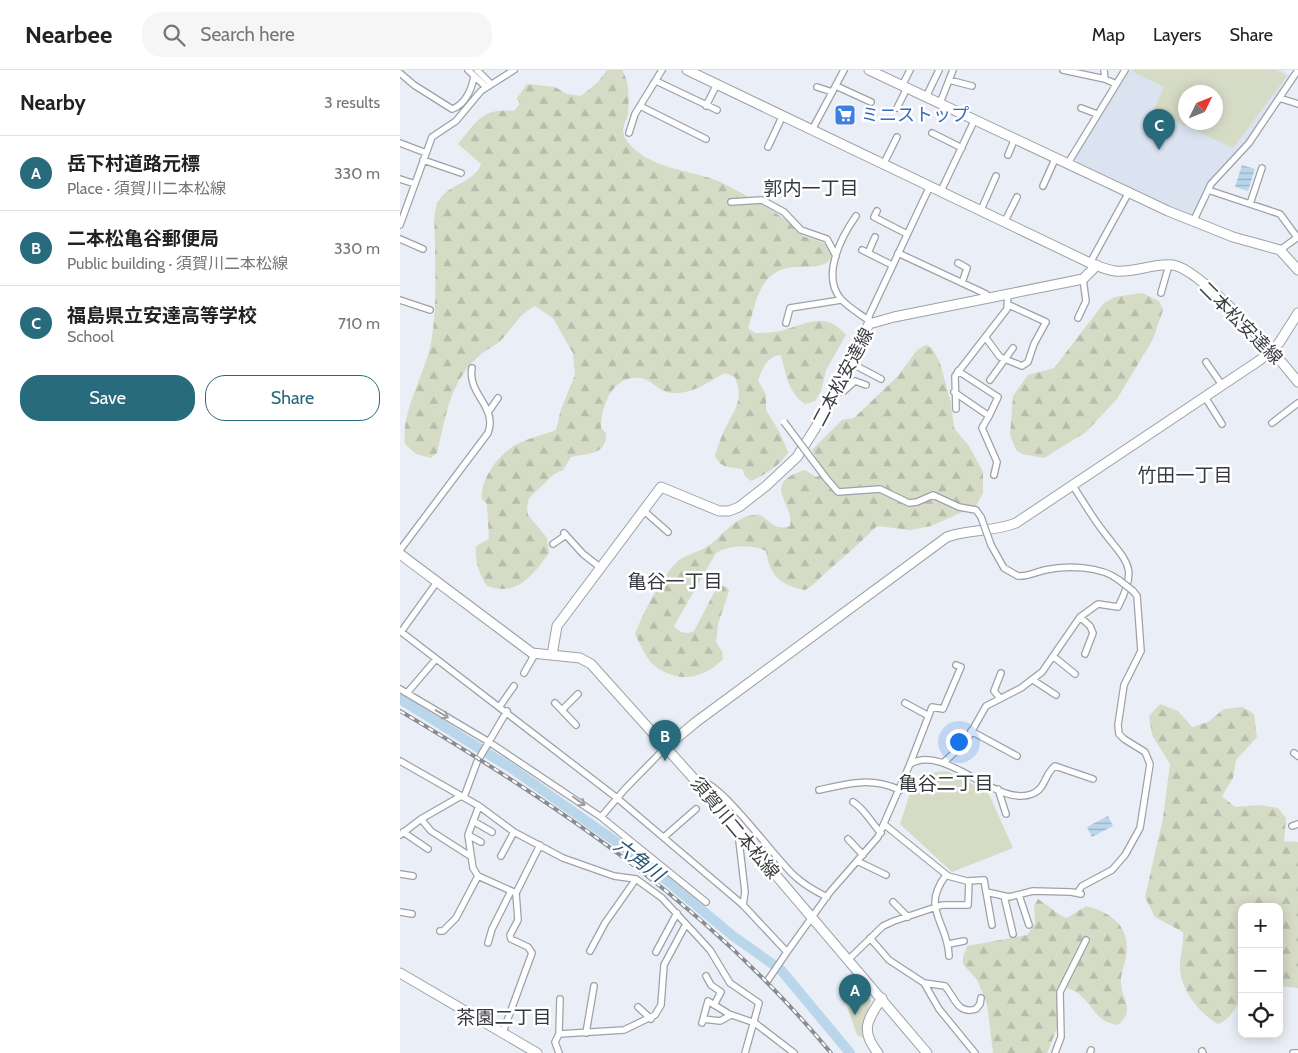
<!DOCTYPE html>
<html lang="en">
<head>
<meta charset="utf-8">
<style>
  body { margin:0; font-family:Cabin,"Noto Sans JP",sans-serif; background:#f6f6f6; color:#222 }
  .controls { position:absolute; right:15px; bottom:15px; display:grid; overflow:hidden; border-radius:10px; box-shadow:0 2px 12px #0003 }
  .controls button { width:45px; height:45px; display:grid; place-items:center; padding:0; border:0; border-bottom:1px solid #e0e0e0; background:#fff; color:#222; font:25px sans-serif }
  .compass { position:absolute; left:778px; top:15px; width:45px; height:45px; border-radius:50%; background:#fff; box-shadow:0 2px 12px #0003; rotate:47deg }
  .you { position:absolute; left:558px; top:671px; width:18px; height:18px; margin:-12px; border:4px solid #fff; border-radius:50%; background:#1a73e8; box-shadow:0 0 0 8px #1a73e833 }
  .badge { display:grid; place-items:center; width:32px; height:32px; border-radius:50%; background:#286b7c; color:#fff; font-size:16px; font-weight:700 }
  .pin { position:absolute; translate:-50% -41px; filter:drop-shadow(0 1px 2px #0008) }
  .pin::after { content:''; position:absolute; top:26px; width:18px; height:15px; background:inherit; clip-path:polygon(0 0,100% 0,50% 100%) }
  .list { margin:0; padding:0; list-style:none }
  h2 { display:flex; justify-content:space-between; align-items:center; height:65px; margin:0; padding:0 20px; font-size:21px }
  h2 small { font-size:16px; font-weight:400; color:#767676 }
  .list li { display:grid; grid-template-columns:32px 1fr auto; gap:15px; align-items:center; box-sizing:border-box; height:75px; padding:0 20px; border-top:1px solid #e0e0e0 }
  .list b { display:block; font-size:19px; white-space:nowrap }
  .list p { margin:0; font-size:16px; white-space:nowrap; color:#767676 }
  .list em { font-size:16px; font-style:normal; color:#767676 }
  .actions { display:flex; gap:10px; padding:15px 20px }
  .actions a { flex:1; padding:11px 0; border:1px solid #286b7c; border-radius:20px; text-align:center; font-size:18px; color:#286b7c }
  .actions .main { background:#286b7c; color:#fff }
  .icon { flex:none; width:28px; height:28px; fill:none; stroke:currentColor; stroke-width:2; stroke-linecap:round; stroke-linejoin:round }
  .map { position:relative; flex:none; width:898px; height:983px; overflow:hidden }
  header { display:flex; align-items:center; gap:30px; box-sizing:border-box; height:70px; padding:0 25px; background:#fff; border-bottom:1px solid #e0e0e0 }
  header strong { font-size:24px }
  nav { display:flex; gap:28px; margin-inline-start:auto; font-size:18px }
  .search { width:350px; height:45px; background:#f6f6f6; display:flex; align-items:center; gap:12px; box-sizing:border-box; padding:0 18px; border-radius:20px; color:#767676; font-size:19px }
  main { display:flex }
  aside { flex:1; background:#fff }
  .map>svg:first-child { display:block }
  .built { fill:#dbe3f1; fill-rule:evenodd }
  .green { fill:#d6dbc6; fill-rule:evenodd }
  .forest { fill:url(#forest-firs) }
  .water { fill:url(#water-rules) }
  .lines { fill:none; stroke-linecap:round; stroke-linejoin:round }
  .river { stroke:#bad6ea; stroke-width:10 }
  .street-casing { stroke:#9da1a8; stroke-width:8 }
  .secondary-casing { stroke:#9da1a8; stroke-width:11 }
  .street { stroke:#fff; stroke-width:5.5 }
  .secondary { stroke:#fff; stroke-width:9 }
  .rail-casing { stroke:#898c91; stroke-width:4 }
  .rail { stroke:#fff; stroke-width:2; stroke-dasharray:5.5; stroke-linecap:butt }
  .street-bridge-casing { stroke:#9da1a8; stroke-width:8; stroke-linecap:butt }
  .street-bridge { stroke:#fff; stroke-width:5.5 }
  .oneway { stroke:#9c9e9f }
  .labels { text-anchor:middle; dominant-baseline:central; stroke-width:5; stroke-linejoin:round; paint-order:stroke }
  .shop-label { font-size:18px; fill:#366cbe; stroke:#fff; text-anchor:start }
  .street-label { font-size:18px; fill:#3a3c3f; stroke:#fff }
  .neighbourhood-label { font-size:19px; fill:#36393f; stroke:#fff }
  .water-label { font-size:19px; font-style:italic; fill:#275573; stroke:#fff }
</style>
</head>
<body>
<header>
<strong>Nearbee</strong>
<div class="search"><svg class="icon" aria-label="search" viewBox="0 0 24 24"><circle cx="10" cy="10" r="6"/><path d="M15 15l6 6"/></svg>Search here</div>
<nav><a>Map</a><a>Layers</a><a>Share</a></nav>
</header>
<main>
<aside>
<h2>Nearby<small>3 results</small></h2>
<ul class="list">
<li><span class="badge">A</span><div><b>岳下村道路元標</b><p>Place · 須賀川二本松線</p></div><em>330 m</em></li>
<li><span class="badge">B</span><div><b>二本松亀谷郵便局</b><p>Public building · 須賀川二本松線</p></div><em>330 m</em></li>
<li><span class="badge">C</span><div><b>福島県立安達高等学校</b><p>School</p></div><em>710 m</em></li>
</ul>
<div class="actions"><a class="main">Save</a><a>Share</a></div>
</aside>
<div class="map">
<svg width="898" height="983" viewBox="0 0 898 983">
  <defs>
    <pattern id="forest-firs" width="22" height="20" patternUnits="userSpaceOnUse" patternTransform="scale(1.25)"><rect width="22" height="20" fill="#d6dbc6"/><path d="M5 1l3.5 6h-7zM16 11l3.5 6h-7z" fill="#b8bdab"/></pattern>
    <pattern id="water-rules" width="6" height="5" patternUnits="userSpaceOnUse" patternTransform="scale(1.25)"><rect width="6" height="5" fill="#bad6ea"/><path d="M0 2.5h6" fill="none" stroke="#98afbf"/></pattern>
  </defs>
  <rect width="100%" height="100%" fill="#eaeef6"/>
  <path class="built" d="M 727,0 L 882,0 L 890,5 L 847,72 L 810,112 L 792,146 L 677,93 L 675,89 ZM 786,22 L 816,22 L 816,52 L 786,52 Z"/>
  <path class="green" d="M 734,0 L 876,0 L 887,6 L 833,78 L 753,41 L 764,17 L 733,2 ZM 786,22 L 816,22 L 816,52 L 786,52 Z
    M 547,701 L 588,722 L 613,778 L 552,802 L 500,754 C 511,724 509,703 547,701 Z
    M 451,907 L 471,931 L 464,950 L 464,968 L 457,965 L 446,933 L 451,926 L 448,911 Z"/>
  <path class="forest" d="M 207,0 L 222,0 C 230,13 229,29 228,44 C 227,49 224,53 223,58 C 222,70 234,79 242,85 C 266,101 295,101 320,112 C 339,121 370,138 386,150 C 392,155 396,162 403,166 C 411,170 434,171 431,186 C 429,201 397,195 387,198 C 358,205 356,234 348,258 L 355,263 C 361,263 368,263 374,262 C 402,258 422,237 446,265 L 426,300 L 421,321 L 415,331 L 405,334 C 388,322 386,305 381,285 C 367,286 363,298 358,310 L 366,325 L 366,340 L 379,361 L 388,382 C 381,395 365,405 351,411 L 345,406 L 342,399 C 330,397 320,398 315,386 C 317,378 320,370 323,363 C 333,341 345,332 335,307 L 325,303 C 309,311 295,323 276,323 C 259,324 253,310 241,308 C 213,304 201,335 201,358 L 206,363 C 207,385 188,383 171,387 L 163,400 L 154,404 L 129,428 L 127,437 L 128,445 L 147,468 L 149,483 C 133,505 117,527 87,516 C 79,503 75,492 76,476 L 89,469 L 87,434 L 82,429 C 80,410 97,387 112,377 C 124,369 143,365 156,360 L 161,339 L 175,305 L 173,283 L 153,248 L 135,236 C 120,243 114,256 103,268 C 96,276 86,279 79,286 C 49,312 46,347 37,383 L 31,388 L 16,384 L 5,374 C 1,338 27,303 32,267 C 37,236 35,203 35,172 C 35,161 33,148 36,137 C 42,114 74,115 81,94 L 58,74 C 77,51 82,38 114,41 L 120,34 L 117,28 L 127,14 L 155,17 L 167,24 L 181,26 L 198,12 Z
    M 742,223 L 759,231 L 763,240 L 753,269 L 717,329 L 686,362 L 644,388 L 622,384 L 616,380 L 610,365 L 613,326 L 628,305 L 654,298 L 704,233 L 715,227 Z
    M 526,275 L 532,278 L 540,293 L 551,333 L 554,358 L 569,376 L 583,402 L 583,423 L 576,436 L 531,456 L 510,460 L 477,456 C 461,472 446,485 429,500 C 420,507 415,515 405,520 C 380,515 370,506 366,481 C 352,474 329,475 316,483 L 274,556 C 280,563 286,565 294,561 L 316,519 L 319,515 L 327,517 L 329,521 L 318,554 L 316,572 L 322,581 L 323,589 C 305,608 282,613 259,599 C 247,592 241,576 235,564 C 243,543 262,506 278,491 C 288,483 300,483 312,473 C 324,463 337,447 353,445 C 369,442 369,463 390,456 C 395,433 359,414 405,400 L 416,407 L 425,403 L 412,380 L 442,350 L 454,348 L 498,306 L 517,280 Z
    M 760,634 L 778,641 L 792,657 L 808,652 L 824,639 L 842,637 L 854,644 L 857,667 L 836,690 L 833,708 L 822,726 L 835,737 L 860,735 L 878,738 L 886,748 L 884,771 L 898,772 L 898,918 L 879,916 L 879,837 L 842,837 C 842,852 845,916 841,926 C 836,938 831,949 818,954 C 800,944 780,919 780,897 C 780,885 784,875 783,862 L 755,847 L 745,827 L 763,748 L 770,694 L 752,665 L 749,646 Z
    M 638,829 C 649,835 655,844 667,848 L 686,836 C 712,843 731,856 726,887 C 725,895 720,905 721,913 C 722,931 736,939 718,955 C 695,951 696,939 681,926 C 678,922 672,920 667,918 L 663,922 L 660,951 L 647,983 L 593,983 L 587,933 L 577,910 L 563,894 L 563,887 L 567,876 L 627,865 L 635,854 L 634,836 Z"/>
  <path class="water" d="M 842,95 L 855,99 L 848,121 L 835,117 Z
    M 708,746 L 713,756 L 692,767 L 687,757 Z"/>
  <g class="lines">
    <path class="river" d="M 0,629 L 111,698 L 242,790 L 333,866 L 381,900 L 450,983"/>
    <g class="street-casing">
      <path id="street" d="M 68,0 L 86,17
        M 77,0 L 91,14
        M 663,0 L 705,9 L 716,14
        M 704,0 L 705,9
        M 0,3 L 14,15 L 52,39 C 65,35 72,19 74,6
        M 549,10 L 572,16
        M 256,11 L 317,40
        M 436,16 L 471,32
        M 502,16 L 510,0
        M 417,17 L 432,22
        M 526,27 L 539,0
        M 879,28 L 898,34
        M 540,33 L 553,0
        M 240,36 L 306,69
        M 306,36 L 317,14
        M 497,38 L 507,18
        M 681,38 L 697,44
        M 413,58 L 444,0
        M 229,63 L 235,44 L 262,0
        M 532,63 L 562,78
        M 0,73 L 26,83
        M 368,77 L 383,45
        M 608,85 L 615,68
        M 23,90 L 61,103
        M 484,93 L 497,67
        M 668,93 L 725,0
        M 0,109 L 15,114
        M 643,116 L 656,87
        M 808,120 L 880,144 L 897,167
        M 541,121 L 575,49
        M 331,132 L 362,130 L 384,142 L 401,160 L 427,169 L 436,186
        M 850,134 L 862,98
        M 581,140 L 596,106
        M 477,141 L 474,147 L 507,164
        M 456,146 C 441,167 421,206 441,229 C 448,237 460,244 468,250
        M 605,151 L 617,127
        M 793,152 L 811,114 L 849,73 L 898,0
        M 0,155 L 32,67 L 56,51 L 81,21 L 114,0
        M 0,169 L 23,179
        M 462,180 L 492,195
        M 880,180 L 898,167
        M 468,183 L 475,167
        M 498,183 L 586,224 L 589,228
        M 558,193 L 567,198 L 562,213
        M 690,193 L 729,122
        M 761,223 L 769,195
        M 0,230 L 30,240
        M 678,248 L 686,231 L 683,209
        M 386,253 L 390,238 L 441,230
        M 469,254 L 469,246 L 530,116
        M 586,268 L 600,287 L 622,296 L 628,292 L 634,274 L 646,252 L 609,235
        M 449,292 L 481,309
        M 806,292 L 822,315
        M 590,310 L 613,278
        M 554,322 L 589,346 L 598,327 L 558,301
        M 433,325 L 444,321 L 455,311 L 466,315
        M 805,327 L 822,354
        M 556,339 L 555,306 L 607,239 L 608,224
        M 89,341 L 98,328
        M 589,346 L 582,358 L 597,392 L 594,405
        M 872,353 L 898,333
        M 426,408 L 438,422 L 480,419 L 509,433 L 517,432 L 533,425 L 559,437 L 576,440 L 581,447
        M 243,440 L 268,462
        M 164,463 L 183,484 L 201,498
        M 153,474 L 166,465
        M 591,475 L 604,498 L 618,506 C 627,507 636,502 645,500 C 666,495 701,496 719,510
        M 0,480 L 88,363 C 98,337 67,324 72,298
        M 680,547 L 690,556 L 693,563 L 685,584
        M 0,561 L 217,728 L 343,835 L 387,882 L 368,910
        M 1,562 L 37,512
        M 654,587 L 675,604
        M 124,603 L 135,584
        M 633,610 L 656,625
        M 0,619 L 89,672 L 201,747 L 225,719 L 266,677
        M 7,623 L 36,589
        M 600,628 L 594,621 L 601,603
        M 155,633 L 176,655
        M 505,633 L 527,645
        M 100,636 L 114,616
        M 162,640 L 178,624
        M 571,661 L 617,686
        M 894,683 L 898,686
        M 0,691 L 79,736 L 114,762 L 163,788 L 214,806 L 236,809 L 262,828 L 299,868 L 310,880 L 330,913 L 359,933 L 345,983
        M 544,692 L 565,673 L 586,636 L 621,618 L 642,602 L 680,547 L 698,534 L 718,537 C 739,496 727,493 703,461 C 692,447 683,431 673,416
        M 510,694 L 532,637 L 543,639 L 561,597 L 556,595
        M 295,710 C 317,704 378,794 397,808 C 406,816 417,822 427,827
        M 598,719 L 606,744
        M 419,720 C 450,713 471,707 500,720
        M 64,727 L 77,692 L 107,641
        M 453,732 C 464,738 472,754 481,763
        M 79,736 L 68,765 L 73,798 L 78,806 L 116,823 L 118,850 L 110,865 L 111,869 L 128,877 L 132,883 L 103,962
        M 201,747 L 306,832
        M 21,749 L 31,761 L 70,786
        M 73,751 L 92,762
        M 485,755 L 548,806 L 567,811 L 584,810 L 592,855
        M 892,756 L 898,754
        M 3,762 L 28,779
        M 338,762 L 345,822 L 343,835
        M 0,765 L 21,749 L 61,726
        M 68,765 L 81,772
        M 264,767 L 296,739
        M 448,769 L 463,785
        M 101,786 L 114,762
        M 457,791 L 486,805
        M 0,804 L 13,806
        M 546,805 C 520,840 548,851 549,886
        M 586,822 L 609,827 L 633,821 L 671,822 L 681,824
        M 116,823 L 140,775
        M 677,823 L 682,816 L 712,800 L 725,785 L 740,758 L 750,694 L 745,682 L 724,669 L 719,664 L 718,655 L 724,615 L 741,581 L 737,526 L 733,521
        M 619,825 L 629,855
        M 604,826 L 613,864
        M 493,832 L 508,847
        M 0,842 L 12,844
        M 40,861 L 43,861 L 56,848 L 78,806
        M 470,868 L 489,890 L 524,913 L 539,939 L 575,983
        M 88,873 L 92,859 L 111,821
        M 549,874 L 564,871
        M 190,881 L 205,853 L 236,809
        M 256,882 L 277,843
        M 387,882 L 430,822 L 478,767 L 510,694 C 546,673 596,738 632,724 C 646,719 644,704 655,696 L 693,709
        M 448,890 L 483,856 L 494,851 L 542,835 L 568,835 L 569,811
        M 306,906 L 311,915 L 321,922 L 314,935
        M 524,913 L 545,916 C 555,928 558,945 576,939 L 580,934 L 581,928
        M 238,937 L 251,949
        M 303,949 L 320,951 L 331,945
        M 302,953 L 308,931 L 329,944 L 355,953 L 394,983
        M 186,963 L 194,916
        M 159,964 L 160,929
        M 802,981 L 803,983
        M 159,983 L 155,972 L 159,964 L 224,960 L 255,945 L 261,935 L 264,895 L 286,854
        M 655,983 L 661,967 L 660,922 L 686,870
        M 690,983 L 691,980
        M 893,983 L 898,983"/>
    </g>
    <g class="secondary-casing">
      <path id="secondary" d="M 287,0 L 690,193 C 698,196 707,200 715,201 C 734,203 753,193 773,195 C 801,199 878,287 898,312
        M 469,0 L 768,141 L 833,167 L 880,180 L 898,200
        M 0,484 L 132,583 L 180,588 L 191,594 L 295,710 L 527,983
        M 152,585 L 157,556 L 261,417 L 319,441 L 329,441 L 339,437 L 366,416 L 397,387 L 416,357 L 469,254 L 494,247 L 683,209 L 697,195
        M 266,677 L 296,652 L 547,467 C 570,459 594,462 616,453 L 860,290 L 879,273 L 898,243
        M 0,903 L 137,983
        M 478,983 C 460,961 467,950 482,928"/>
    </g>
    <use href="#street" class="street"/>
    <use href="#secondary" class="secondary"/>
    <g class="rail-casing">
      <path id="rail" d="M 0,641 C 162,737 310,837 431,983"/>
    </g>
    <use href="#rail" class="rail"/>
    <g class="street-bridge-casing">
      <path id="street-bridge" d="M 384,352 L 426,408
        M 581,447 L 591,475
        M 719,510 L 733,521"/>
    </g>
    <use href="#street-bridge" class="street-bridge"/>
  </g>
  <defs><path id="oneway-shaft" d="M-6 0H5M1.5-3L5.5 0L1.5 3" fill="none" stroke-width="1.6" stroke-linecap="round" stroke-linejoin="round" transform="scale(1.25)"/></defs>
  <g class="oneway">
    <use href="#oneway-shaft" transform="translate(42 644) rotate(31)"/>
    <use href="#oneway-shaft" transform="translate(179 731) rotate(35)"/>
  </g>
  <defs>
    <g id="supermarket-square" transform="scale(1.125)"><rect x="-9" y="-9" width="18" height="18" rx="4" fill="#3f7fe0" stroke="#fff"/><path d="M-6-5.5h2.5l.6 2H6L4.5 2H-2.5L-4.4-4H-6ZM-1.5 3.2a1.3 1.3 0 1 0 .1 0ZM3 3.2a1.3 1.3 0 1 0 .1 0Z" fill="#fff"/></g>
  </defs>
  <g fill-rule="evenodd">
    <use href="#supermarket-square" x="445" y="45"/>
  </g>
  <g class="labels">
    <g class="shop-label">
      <text x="461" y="45">ミニストップ</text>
    </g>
    <g class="street-label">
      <text transform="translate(841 253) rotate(45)">二本松安達線</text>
      <text transform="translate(443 307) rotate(-62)">二本松安達線</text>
      <text transform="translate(335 758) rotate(50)">須賀川二本松線</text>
    </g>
    <g class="neighbourhood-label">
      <text x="411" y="118">郭内一丁目</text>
      <text x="785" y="405">竹田一丁目</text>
      <text x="275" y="511">亀谷一丁目</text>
      <text x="546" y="713">亀谷二丁目</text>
      <text x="104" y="947">茶園二丁目</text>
    </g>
    <g class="water-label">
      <text transform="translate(239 790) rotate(37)">六角川</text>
    </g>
  </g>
</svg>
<div class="controls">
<button>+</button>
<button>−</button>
<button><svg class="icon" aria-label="locate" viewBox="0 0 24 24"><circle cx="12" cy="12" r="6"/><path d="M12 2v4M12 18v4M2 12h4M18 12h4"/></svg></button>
</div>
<svg class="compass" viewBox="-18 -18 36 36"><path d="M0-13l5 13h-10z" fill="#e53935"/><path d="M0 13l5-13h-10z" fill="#767676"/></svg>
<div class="you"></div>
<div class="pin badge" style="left:455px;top:945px">A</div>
<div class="pin badge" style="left:265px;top:691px">B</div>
<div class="pin badge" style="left:759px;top:80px">C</div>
</div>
</main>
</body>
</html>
